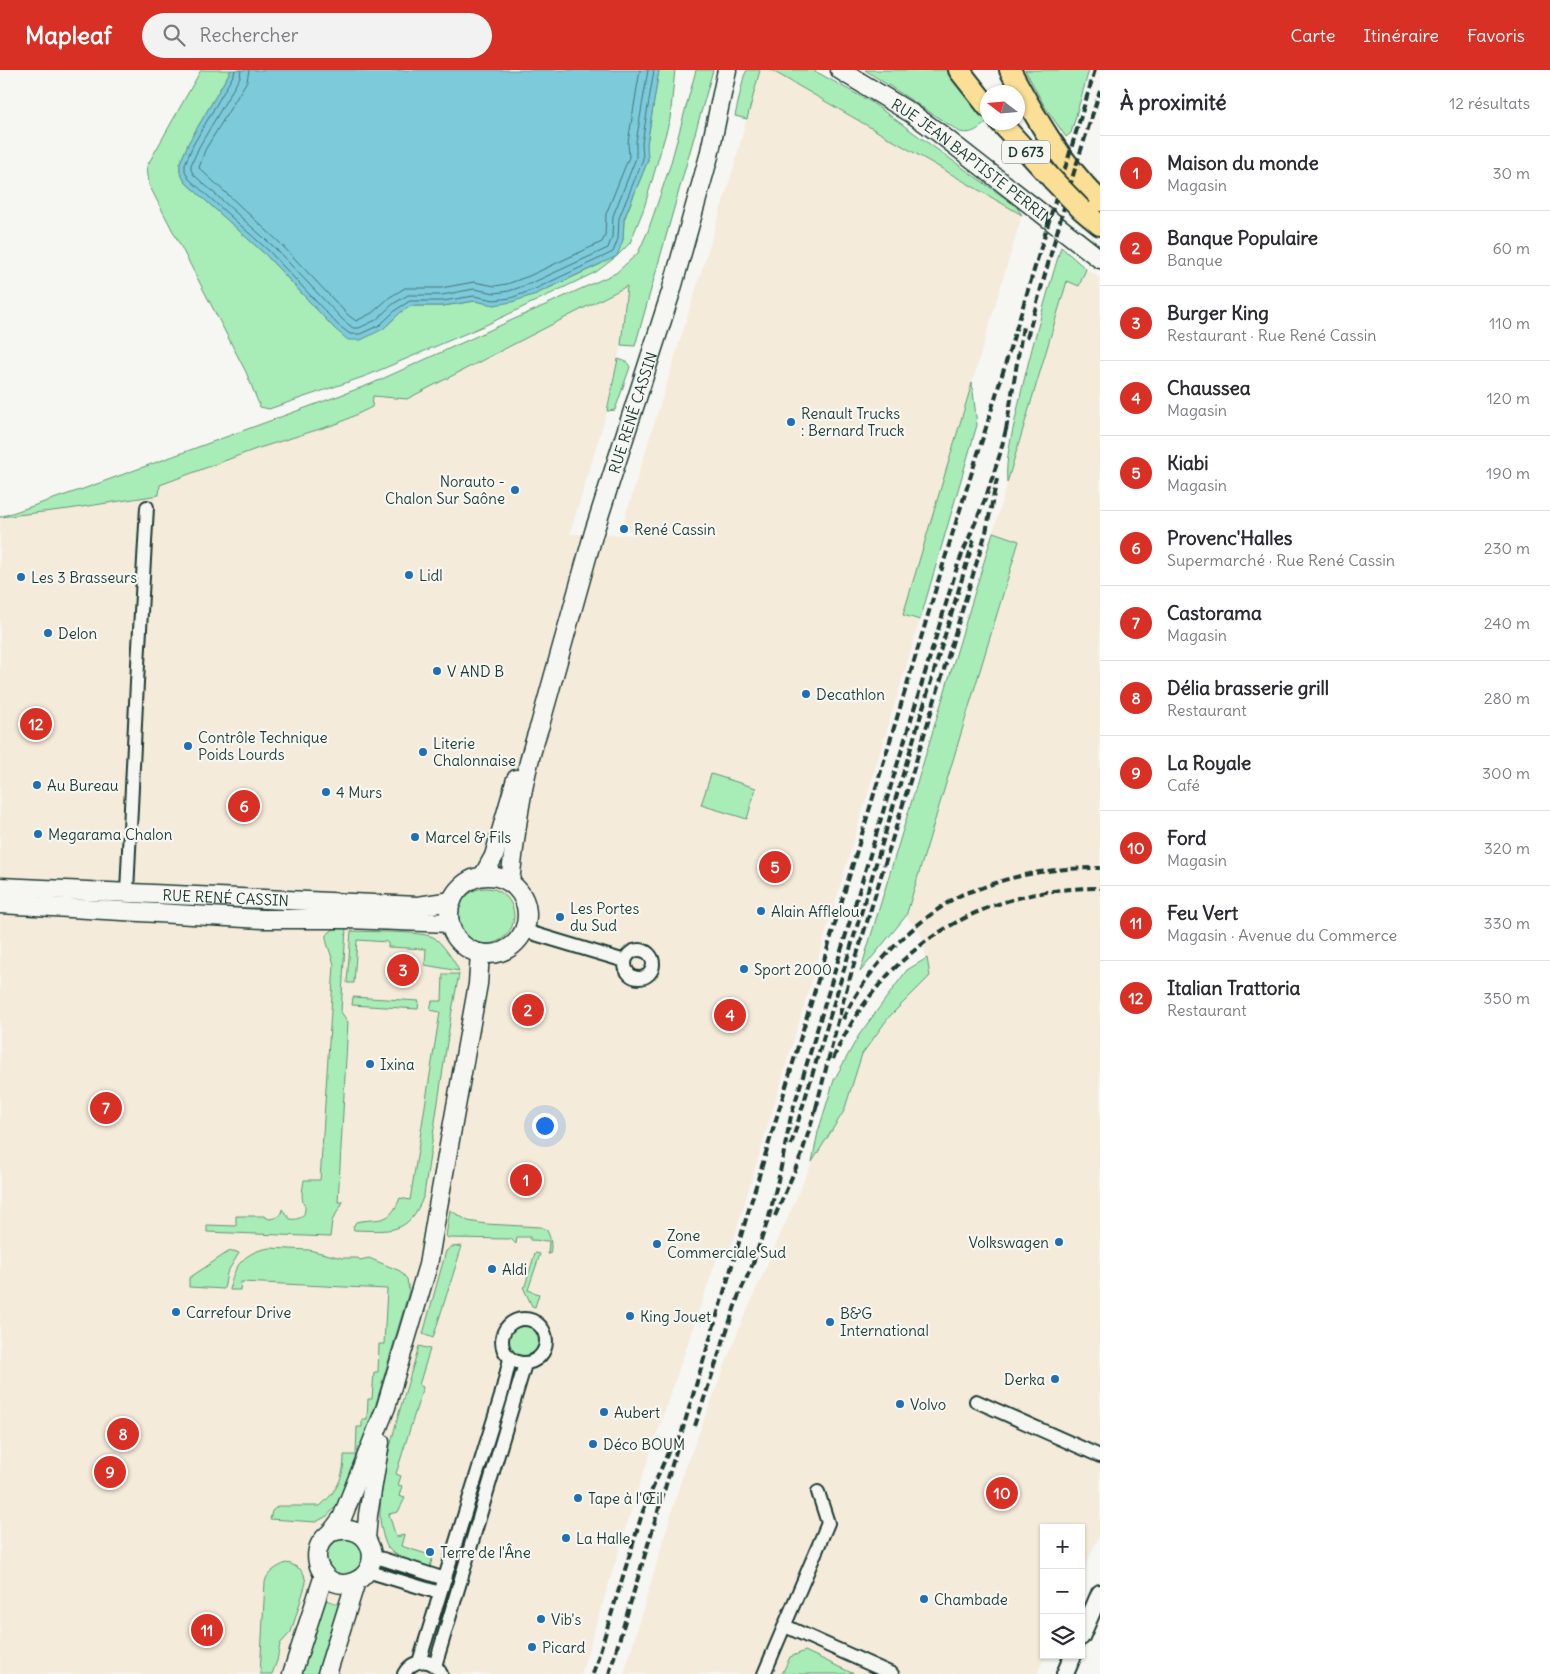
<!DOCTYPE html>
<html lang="fr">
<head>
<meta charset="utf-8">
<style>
  body { margin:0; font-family:Delius,sans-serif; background:#f2f2f3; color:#2b2b33 }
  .controls { position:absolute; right:15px; bottom:15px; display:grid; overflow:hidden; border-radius:0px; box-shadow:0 1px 4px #0004 }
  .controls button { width:45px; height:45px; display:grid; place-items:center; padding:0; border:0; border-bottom:1px solid #e1e1e2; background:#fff; color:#2b2b33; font:25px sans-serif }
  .compass { position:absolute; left:980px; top:15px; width:45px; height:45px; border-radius:50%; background:#fff; box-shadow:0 1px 4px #0004; rotate:286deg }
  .you { position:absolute; left:544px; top:1055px; width:18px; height:18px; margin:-12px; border:4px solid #fff; border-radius:50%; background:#1a73e8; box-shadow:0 0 0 8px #1a73e833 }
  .badge { display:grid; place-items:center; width:32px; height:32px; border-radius:50%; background:#d93025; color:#fff; font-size:16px; font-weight:700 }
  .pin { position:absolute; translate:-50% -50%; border:2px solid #fff; box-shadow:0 1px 5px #0006 }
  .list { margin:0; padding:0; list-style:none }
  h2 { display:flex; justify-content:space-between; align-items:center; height:65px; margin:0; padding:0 20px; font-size:21px }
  h2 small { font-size:16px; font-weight:400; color:#7c7c81 }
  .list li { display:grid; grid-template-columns:32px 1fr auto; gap:15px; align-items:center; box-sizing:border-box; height:75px; padding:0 20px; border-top:1px solid #e1e1e2 }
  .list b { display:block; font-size:19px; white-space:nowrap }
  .list p { margin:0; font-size:16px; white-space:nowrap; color:#7c7c81 }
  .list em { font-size:16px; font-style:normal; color:#7c7c81 }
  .icon { flex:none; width:28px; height:28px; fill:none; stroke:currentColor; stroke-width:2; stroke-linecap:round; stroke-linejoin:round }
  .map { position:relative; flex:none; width:1100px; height:1604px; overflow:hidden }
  header { display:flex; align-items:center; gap:30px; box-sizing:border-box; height:70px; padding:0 25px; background:#d93025; color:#fff }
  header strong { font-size:24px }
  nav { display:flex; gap:28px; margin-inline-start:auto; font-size:18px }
  .search { width:350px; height:45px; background:#f2f2f3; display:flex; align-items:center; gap:12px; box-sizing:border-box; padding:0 18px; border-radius:28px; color:#7c7c81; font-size:19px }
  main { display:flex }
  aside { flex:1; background:#fff }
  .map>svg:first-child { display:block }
  .built { fill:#f5ebda }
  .green { fill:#a8ecb7; stroke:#649476 }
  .water { fill:#7dcadb; stroke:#579298 }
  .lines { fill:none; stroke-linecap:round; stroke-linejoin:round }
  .shore { stroke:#457577; stroke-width:1 }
  .minor-casing { stroke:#1f3d34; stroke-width:16 }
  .tertiary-casing { stroke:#1f3d34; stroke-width:20 }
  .secondary-casing { stroke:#1f3d34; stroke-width:21 }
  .primary-casing { stroke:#1f3d34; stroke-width:24 }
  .minor { stroke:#f6f6f2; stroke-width:12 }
  .tertiary { stroke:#f6f6f2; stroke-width:16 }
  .secondary { stroke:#f6f6f2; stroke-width:18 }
  .primary { stroke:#fbdf96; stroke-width:20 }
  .rail { stroke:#1f3d34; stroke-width:4; stroke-dasharray:8 4; stroke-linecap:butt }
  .primary-bridge-casing { stroke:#1f3d34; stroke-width:24; stroke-linecap:butt }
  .primary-bridge { stroke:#fbdf96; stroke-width:20 }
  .poi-dot { fill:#1f6fb2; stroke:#f6f6f2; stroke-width:2 }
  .labels { text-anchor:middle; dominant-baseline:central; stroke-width:4.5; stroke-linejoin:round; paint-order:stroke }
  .shield { fill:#f6f6f2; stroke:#60746d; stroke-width:1 }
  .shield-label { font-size:14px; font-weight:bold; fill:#1f3d34 }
  .street-label { font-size:15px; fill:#1f3d34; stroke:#f6f6f2 }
  .poi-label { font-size:15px; fill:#1f3d34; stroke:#f6f6f2; text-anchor:start }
</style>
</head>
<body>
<header>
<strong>Mapleaf</strong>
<div class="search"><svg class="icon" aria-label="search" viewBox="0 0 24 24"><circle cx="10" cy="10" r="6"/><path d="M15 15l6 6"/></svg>Rechercher</div>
<nav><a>Carte</a><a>Itinéraire</a><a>Favoris</a></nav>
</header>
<main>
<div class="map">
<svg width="1100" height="1604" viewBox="0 0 1100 1604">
  <rect width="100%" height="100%" fill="#f6f6f2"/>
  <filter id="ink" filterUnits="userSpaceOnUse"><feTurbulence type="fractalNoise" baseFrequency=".02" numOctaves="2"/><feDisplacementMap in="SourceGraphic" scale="10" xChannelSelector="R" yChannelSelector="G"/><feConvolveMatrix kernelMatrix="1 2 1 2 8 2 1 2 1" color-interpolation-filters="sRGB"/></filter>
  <g filter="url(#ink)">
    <path class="built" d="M 760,0 L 771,0 L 1022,145 L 903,545 L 920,550 L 730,1182 L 720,1179 L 635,1428 L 581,1604 L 0,1604 L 0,447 L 69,439 L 159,425 L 159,415 L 256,379 L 339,353 L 372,326 L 407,329 L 627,216 L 621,275 L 607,341 L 570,464 L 635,465 L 623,454 L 732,103 Z
      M 1086,199 L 1100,208 L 1100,1463 L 1081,1506 L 1081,1458 L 1044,1458 L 1044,1585 L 1046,1585 L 1037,1604 L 624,1604 L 682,1407 L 738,1261 L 812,1092 L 844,1041 L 862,984 L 889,947 L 930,906 L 921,863 L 906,846 L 1019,472 L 993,462 L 1067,211 L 1079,216 Z"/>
    <path class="green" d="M 201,0 L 231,0 L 189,72 L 180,93 L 180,102 L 185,112 L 266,185 L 335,259 L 383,259 L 401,242 L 411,236 L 443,236 L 475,231 L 494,235 L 536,224 L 601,194 L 623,170 L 624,150 L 648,90 L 647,74 L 659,0 L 675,0 L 670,49 L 644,138 L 630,173 L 617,186 L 596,202 L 488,254 L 366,306 L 269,339 L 260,337 L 246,302 L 149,115 L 147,96 Z
      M 696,0 L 713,0 L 635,276 L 621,275 L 627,216 L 407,329 L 373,326 L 372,337 L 339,353 L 256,379 L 160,415 L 159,425 L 69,439 L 0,447 L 83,419 L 371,314 L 616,203 L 638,183 L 648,161 L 670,96 Z
      M 747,0 L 760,0 L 747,49 L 735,46 L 744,6 Z
      M 771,0 L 813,0 L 871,32 L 1016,136 L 1022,145 Z
      M 865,0 L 948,0 L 987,52 C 978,59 972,65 960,62 Z
      M 1025,0 L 1089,0 L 1071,63 L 1066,67 L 1045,37 Z
      M 1061,177 L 1086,199 L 1079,216 L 1067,211 L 1007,413 C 1005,388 1012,365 1017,341 C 1029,285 1045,231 1061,177 Z
      M 618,289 L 627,292 L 630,297 L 615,340 L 607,341 Z
      M 972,313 L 977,355 L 920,550 L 903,545 Z
      M 993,462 L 1019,471 L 906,846 L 860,902 Z
      M 711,704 L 756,718 L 747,749 L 701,735 Z
      M458 846a28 28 0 1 1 56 0a28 28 0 1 1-56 0Z
      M 346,858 L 341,942 L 348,952 L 338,1132 L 343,1132 L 332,1151 L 330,1167 L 207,1162 L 207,1155 L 236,1156 L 236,1146 L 264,1146 L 269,1149 L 275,1148 L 281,1144 L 282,1139 L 290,1149 C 297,1150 305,1148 305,1139 C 306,1133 304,1138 303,1132 C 301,1125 303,1117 304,1110 L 320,1110 L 334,895 C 332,885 325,872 326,865 L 334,859 Z
      M 351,861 C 368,862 420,861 433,867 C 441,871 456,893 459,901 L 425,895 L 426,879 L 388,877 L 388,872 L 357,870 L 354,913 L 347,913 Z
      M 927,888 L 930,906 L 889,947 L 862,984 L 844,1041 L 812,1092 L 818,1062 L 834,1010 L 859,965 L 907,900 Z
      M 443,904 L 459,904 L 451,946 L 424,1125 C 409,1165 391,1161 354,1160 L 353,1157 L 356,1152 C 379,1147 389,1156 400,1128 L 410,1130 L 440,942 L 430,940 L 432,931 L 442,931 Z
      M 353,927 L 419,931 L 418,939 L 352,935 Z
      M 450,1140 L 468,1151 L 486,1154 L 541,1157 L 547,1160 C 551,1169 552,1175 550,1184 L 548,1184 L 549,1171 L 530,1170 L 530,1167 L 517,1167 L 516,1174 L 511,1169 L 448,1168 L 446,1166 Z
      M 462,1176 L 433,1268 L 423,1264 L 446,1181 L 451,1177 Z
      M 270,1178 L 309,1180 L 342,1188 L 358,1188 L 360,1190 L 369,1188 L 400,1201 L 407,1209 L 409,1221 L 363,1378 L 340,1432 L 327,1446 L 316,1452 L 270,1449 L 272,1441 L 278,1436 L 320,1436 C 337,1421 344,1408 344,1385 L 356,1385 L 357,1357 L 362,1357 L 362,1349 L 367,1349 L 368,1329 L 372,1329 L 374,1302 L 378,1302 L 379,1274 L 384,1274 L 387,1219 L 241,1212 L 240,1220 L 230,1220 C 232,1196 246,1181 270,1178 Z
      M 234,1181 L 239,1183 L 227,1203 L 224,1219 L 189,1217 L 189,1208 L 228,1182 Z
      M 535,1183 L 540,1184 L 528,1220 L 539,1224 L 535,1237 L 532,1236 L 523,1217 L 525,1216 Z
      M508 1271a16 16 0 1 1 32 0a16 16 0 1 1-32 0Z
      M 419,1276 L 430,1279 L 419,1315 L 423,1317 L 396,1404 L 401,1406 L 398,1415 L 402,1416 L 399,1426 L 405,1428 L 398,1442 L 389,1444 L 396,1467 L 404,1465 L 401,1476 L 433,1486 L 430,1497 C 418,1493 396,1488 388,1478 C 383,1470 379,1450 380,1441 C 383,1386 404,1328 419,1276 Z
      M 353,1468 L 364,1482 L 360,1499 C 357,1501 353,1504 349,1505 C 335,1509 321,1491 327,1478 C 329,1475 333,1471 336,1469 Z
      M 286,1493 L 291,1494 L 300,1499 L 304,1504 L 306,1513 L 291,1562 L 280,1574 L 277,1591 L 272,1604 L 260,1604 L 265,1512 C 267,1502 277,1497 286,1493 Z
      M 319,1528 L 342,1535 L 321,1604 L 297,1604 Z
      M 805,1581 L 854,1604 L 782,1604 L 790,1587 Z"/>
    <path class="water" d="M 231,0 L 659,0 L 647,74 L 648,90 L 624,149 L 623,170 L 617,186 L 536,224 L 512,232 L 494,235 L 475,231 L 443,236 L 411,236 L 401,242 L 383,259 L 361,270 L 348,270 L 335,259 L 266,185 L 185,112 L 180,102 L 180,93 L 189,72 Z"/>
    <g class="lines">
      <path class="shore" d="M 235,0 L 234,4 L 193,75 L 185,94 L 185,101 L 189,109 L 269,181 L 338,255 L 350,264 L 360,264 L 380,255 L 397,239 L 410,231 L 443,231 L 474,226 L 494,230 L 511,228 L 535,219 L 613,182 L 618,169 L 619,148 L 643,89 L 642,73 L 654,0
        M 241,0 L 240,7 L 199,77 L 191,95 L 191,100 L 194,105 L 274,177 L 343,250 L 353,258 L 359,258 L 376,250 L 393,234 L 408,225 L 442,225 L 474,219 L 495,223 L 509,221 L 532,213 L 608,178 L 612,167 L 613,146 L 636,88 L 636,72 L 648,0
        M 249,0 L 247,11 L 205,80 L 199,98 L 279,172 L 348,245 L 356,251 L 372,243 L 390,227 L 405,218 L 441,218 L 474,212 L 495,216 L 507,214 L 529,206 L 602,172 L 605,166 L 606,144 L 629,87 L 628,72 L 640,0"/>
      <g class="minor-casing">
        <path id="minor" d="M 127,822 L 137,612 L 147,437
          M 525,861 L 625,891
          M625 894a14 14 0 1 1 28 0a14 14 0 1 1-28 0Z
          M502 1271a22 22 0 1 1 44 0a22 22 0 1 1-44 0Z
          M 976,1331 L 1100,1386
          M 372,1487 L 383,1489 L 445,1509
          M 367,1501 L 440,1523
          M 785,1556 L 892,1604
          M 419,1592 L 501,1326 L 510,1289
          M 435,1596 L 525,1294
          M 404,1604 C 413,1588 433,1587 441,1604
          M 764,1604 L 828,1453 L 818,1422"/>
      </g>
      <g class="tertiary-casing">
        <path id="tertiary" d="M 1081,1567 L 1100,1523
          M 1065,1604 L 1073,1585"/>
      </g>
      <g class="secondary-casing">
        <g id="secondary">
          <path id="s1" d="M 840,0 L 911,43 L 939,63 L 1100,189"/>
          <path d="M 483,806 L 494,786 L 516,709"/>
          <circle cx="488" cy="845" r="39"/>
          <path id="s2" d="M 510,812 C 516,759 522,706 540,655 L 594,462 L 671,222 L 709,86 L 727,0"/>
          <path id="s3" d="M 0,817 L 418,836 L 452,831"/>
          <path d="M 0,834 L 263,849 L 348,849 L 450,853"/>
          <path d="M 332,1462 C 374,1448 387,1503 350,1513 C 328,1519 310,1494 320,1474 C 323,1468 328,1465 333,1460 C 336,1456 339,1452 342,1448 L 386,1337 L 428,1195 L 437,1142 L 478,914 L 480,883"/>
          <path d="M 366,1469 L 368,1445 L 380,1372"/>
          <path d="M 292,1604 L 324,1505"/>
          <path d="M 327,1604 L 356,1511"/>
        </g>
      </g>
      <g class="primary-casing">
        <path id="primary" d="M 959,0 L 988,37
          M 1010,0 C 1035,47 1061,93 1100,131
          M 1000,52 L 1053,110
          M 1082,140 L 1100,155"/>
      </g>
      <use href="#minor" class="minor"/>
      <use href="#tertiary" class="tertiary"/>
      <use href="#secondary" class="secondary"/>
      <use href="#primary" class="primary"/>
      <path class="rail" d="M 1027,268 L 1074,102 L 1100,21
        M 1006,360 L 1023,256
        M 843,949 C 865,904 898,867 940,838 C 946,834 952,829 959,826 C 966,822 976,820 984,817 C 1024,802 1058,798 1100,798
        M 833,989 C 881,880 980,817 1100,818
        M 816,1038 L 845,924 L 986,462 L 997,409
        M 791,1075 L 974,469
        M 775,1146 L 801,1086 L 818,1032
        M 753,1193 L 769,1147 L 780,1102 L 791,1046 L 958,494 L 986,427 L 1000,384 L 1007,355
        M 695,1356 L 738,1227 L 756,1187
        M 593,1604 L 643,1441 L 675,1366
        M 609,1604 L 952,465 L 985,361 L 1095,0"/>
      <g class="primary-bridge-casing">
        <path id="primary-bridge" d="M 1053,110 L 1082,140"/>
      </g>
      <use href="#primary-bridge" class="primary-bridge"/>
    </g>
  </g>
  <g class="poi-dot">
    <circle cx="791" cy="352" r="5"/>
    <circle cx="515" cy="420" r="5"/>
    <circle cx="624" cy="459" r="5"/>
    <circle cx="409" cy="505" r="5"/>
    <circle cx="21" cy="507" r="5"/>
    <circle cx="48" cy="563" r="5"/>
    <circle cx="437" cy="601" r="5"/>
    <circle cx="806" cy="624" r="5"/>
    <circle cx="188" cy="676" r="5"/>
    <circle cx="423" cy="682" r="5"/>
    <circle cx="37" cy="715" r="5"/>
    <circle cx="326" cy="722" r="5"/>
    <circle cx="38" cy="764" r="5"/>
    <circle cx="415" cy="767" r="5"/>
    <circle cx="761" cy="841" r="5"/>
    <circle cx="560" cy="847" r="5"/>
    <circle cx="744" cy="899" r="5"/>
    <circle cx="370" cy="994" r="5"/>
    <circle cx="1059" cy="1172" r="5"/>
    <circle cx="657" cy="1174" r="5"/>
    <circle cx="492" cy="1199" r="5"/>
    <circle cx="176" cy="1242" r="5"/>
    <circle cx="630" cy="1246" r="5"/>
    <circle cx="830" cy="1252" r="5"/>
    <circle cx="1055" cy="1309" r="5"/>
    <circle cx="900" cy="1334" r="5"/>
    <circle cx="604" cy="1342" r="5"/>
    <circle cx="593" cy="1374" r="5"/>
    <circle cx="578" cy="1428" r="5"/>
    <circle cx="566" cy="1468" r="5"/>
    <circle cx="430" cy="1482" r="5"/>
    <circle cx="924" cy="1529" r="5"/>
    <circle cx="541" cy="1549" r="5"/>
    <circle cx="532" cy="1577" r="5"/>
  </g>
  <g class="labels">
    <rect class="shield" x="1002" y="70.5" width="48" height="23" rx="4"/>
    <g class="shield-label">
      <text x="1026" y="82">D 673</text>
    </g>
    <g class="street-label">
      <text stroke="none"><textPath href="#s1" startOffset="161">RUE JEAN BAPTISTE PERRIN</textPath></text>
      <text stroke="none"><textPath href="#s2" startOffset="486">RUE RENÉ CASSIN</textPath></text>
      <text stroke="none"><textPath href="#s3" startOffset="226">RUE RENÉ CASSIN</textPath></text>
    </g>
    <g class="poi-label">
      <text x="801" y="343">Renault Trucks<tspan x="801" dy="17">: Bernard Truck</tspan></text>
      <text x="505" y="411" text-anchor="end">Norauto -<tspan x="505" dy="17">Chalon Sur Saône</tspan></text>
      <text x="634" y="459">René Cassin</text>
      <text x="419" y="505">Lidl</text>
      <text x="31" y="507">Les 3 Brasseurs</text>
      <text x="58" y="563">Delon</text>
      <text x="447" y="601">V AND B</text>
      <text x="816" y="624">Decathlon</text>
      <text x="198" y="667">Contrôle Technique<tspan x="198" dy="17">Poids Lourds</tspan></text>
      <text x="433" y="673">Literie<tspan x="433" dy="17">Chalonnaise</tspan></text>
      <text x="47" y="715">Au Bureau</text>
      <text x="336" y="722">4 Murs</text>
      <text x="48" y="764">Megarama Chalon</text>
      <text x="425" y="767">Marcel &amp; Fils</text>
      <text x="570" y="838">Les Portes<tspan x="570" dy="17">du Sud</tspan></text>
      <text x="771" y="841">Alain Afflelou</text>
      <text x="754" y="899">Sport 2000</text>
      <text x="380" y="994">Ixina</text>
      <text x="667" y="1165">Zone<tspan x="667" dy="17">Commerciale Sud</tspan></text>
      <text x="1049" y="1172" text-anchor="end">Volkswagen</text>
      <text x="502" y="1199">Aldi</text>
      <text x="186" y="1242">Carrefour Drive</text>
      <text x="840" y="1243">B&amp;G<tspan x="840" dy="17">International</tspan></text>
      <text x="640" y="1246">King Jouet</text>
      <text x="1045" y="1309" text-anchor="end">Derka</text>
      <text x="910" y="1334">Volvo</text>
      <text x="614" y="1342">Aubert</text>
      <text x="603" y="1374">Déco BOUM</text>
      <text x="588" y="1428">Tape à l'Œil</text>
      <text x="576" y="1468">La Halle</text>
      <text x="440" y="1482">Terre de l'Âne</text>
      <text x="934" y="1529">Chambade</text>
      <text x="551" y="1549">Vib's</text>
      <text x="542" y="1577">Picard</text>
    </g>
  </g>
</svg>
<div class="controls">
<button>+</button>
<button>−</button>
<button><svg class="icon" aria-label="layers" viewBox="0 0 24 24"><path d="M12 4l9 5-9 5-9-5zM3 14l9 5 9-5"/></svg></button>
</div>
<svg class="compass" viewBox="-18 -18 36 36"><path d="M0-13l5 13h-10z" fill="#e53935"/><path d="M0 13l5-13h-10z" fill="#7c7c81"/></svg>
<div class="you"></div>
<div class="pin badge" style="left:526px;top:1110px">1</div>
<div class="pin badge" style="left:528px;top:940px">2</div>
<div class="pin badge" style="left:403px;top:900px">3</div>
<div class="pin badge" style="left:730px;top:945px">4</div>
<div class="pin badge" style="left:775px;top:797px">5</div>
<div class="pin badge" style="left:244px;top:736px">6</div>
<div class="pin badge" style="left:106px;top:1038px">7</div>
<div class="pin badge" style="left:123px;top:1364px">8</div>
<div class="pin badge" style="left:110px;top:1402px">9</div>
<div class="pin badge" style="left:1002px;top:1423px">10</div>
<div class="pin badge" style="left:207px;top:1560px">11</div>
<div class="pin badge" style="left:36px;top:654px">12</div>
</div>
<aside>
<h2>À proximité<small>12 résultats</small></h2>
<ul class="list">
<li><span class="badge">1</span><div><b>Maison du monde</b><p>Magasin</p></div><em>30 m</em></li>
<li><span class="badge">2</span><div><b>Banque Populaire</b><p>Banque</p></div><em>60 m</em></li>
<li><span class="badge">3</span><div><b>Burger King</b><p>Restaurant · Rue René Cassin</p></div><em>110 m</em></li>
<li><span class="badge">4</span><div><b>Chaussea</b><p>Magasin</p></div><em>120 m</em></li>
<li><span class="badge">5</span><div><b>Kiabi</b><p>Magasin</p></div><em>190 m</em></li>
<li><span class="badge">6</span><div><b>Provenc'Halles</b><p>Supermarché · Rue René Cassin</p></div><em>230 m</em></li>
<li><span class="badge">7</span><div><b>Castorama</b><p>Magasin</p></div><em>240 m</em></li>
<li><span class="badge">8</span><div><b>Délia brasserie grill</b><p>Restaurant</p></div><em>280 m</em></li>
<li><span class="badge">9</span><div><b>La Royale</b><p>Café</p></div><em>300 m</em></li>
<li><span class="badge">10</span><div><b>Ford</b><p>Magasin</p></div><em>320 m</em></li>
<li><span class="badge">11</span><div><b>Feu Vert</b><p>Magasin · Avenue du Commerce</p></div><em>330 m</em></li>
<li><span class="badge">12</span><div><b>Italian Trattoria</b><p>Restaurant</p></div><em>350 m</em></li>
</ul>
</aside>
</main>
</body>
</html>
